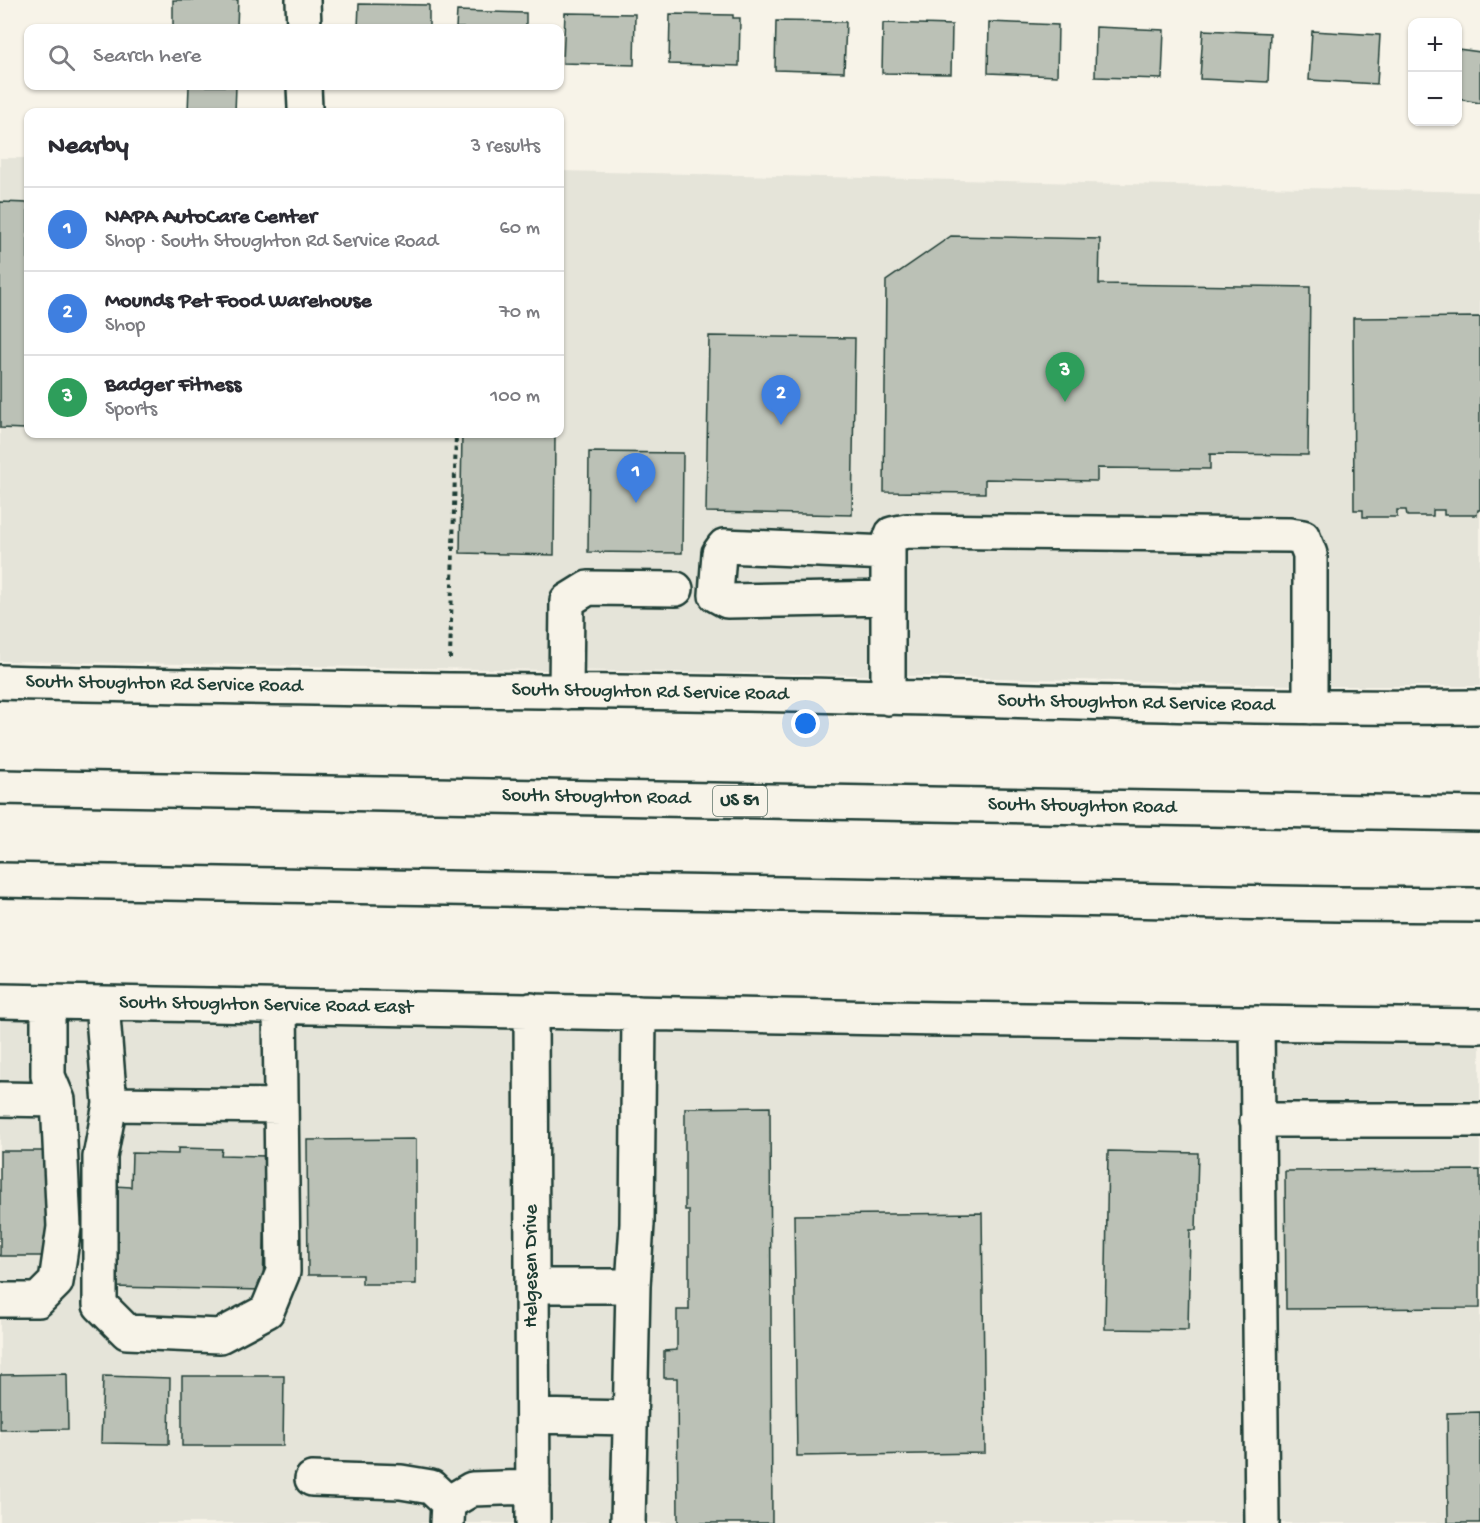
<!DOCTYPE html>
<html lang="en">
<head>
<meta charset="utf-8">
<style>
  body { margin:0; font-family:"Gochi Hand",sans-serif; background:#f2f2f3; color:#2b2b33 }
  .controls { position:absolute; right:18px; top:18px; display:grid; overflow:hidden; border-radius:12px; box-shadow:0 2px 4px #0004 }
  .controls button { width:54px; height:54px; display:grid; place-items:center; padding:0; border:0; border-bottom:2px solid #e1e1e2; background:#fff; color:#2b2b33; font:30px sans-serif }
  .you { position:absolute; left:806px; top:724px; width:21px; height:21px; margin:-15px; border:4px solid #fff; border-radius:50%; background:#1a73e8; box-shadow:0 0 0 9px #1a73e833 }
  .badge { display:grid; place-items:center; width:39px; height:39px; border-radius:50%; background:#0f766e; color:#fff; font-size:20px; font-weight:700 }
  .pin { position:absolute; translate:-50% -50px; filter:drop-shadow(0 2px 3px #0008) }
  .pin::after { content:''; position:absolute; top:32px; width:21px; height:18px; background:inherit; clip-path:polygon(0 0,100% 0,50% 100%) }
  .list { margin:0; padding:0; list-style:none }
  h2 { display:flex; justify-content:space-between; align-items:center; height:78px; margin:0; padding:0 24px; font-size:26px }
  h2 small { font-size:20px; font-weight:400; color:#7c7c81 }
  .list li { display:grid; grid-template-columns:39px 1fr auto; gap:18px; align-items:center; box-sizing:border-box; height:84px; padding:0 24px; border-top:2px solid #e1e1e2 }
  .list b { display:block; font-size:22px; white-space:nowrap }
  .list p { margin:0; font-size:20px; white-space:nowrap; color:#7c7c81 }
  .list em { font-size:20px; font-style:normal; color:#7c7c81 }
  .icon { flex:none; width:33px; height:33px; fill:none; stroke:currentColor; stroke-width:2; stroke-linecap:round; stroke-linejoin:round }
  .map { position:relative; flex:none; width:1480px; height:1523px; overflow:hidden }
  .search { position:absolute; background:#fff; box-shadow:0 2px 4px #0004; left:24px; top:24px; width:540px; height:66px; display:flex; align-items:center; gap:15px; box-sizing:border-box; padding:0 21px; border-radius:12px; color:#7c7c81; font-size:22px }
  .panel { position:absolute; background:#fff; box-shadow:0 2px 4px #0004; left:24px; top:108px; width:540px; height:330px; border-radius:12px }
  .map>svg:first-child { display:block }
  .built { fill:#e5e4d9 }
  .building { fill:#bbc1b6; stroke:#1f3d34; stroke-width:1.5 }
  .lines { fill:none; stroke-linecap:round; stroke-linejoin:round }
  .minor-casing { stroke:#1f3d34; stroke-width:38 }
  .major-casing { stroke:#1f3d34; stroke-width:38 }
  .path { stroke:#1f3d34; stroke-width:4; stroke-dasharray:4.5 4.5; stroke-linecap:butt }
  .minor { stroke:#f7f3e8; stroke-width:33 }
  .major { stroke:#f7f3e8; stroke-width:33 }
  .labels { text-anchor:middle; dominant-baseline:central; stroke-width:5; stroke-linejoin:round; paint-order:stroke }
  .shield { fill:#f7f3e8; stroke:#60746a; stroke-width:1.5 }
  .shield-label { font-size:18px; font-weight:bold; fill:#1f3d34 }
  .street-label { font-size:20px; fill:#1f3d34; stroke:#f7f3e8 }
</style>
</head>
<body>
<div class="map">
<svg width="1480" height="1523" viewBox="0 0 1480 1523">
  <rect width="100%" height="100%" fill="#f7f3e8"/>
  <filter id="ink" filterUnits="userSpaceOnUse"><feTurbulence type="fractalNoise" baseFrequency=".0167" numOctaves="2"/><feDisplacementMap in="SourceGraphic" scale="12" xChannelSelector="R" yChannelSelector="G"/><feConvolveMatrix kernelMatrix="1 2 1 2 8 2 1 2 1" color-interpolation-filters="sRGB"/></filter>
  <g filter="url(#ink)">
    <path class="built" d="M 0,158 L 28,158 L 28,434 L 560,434 L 560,171 L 1480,192 L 1480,686 L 1334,686 L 859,675 L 0,661 Z
      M 0,1001 L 1480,1026 L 1480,1523 L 0,1523 Z"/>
    <path class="building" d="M 173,0 L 238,0 L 237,28 L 173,28 Z
      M 359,4 L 429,5 L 429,28 L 358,28 Z
      M 457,11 L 526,13 L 526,28 L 456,28 Z
      M 565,13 L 635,14 L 634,65 L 563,63 Z
      M 670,14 L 733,15 L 733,18 L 740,18 L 739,66 L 669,64 Z
      M 776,21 L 846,22 L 844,72 L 775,70 Z
      M 989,22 L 1058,25 L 1057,76 L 988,73 Z
      M 883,23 L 952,25 L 951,74 L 882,73 Z
      M 1096,27 L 1164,30 L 1162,79 L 1095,77 Z
      M 1203,30 L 1270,33 L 1268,82 L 1200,79 Z
      M 1312,31 L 1380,35 L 1377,84 L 1309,80 Z
      M 1458,49 L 1480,52 L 1480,103 L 1458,99 Z
      M 189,86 L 236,86 L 235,112 L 188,112 Z
      M 0,202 L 28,203 L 28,403 L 26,403 L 25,429 L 0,428 Z
      M 951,236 L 1100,239 L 1099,284 L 1310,287 L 1308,455 L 1210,454 L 1210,469 L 1097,468 L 1097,481 L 985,479 L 985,493 L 884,492 L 886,281 Z
      M 1480,317 L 1480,510 L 1478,510 L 1477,515 L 1444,515 L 1444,510 L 1433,510 L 1433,516 L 1407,516 L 1406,510 L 1397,510 L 1397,517 L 1363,517 L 1363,510 L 1354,510 L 1353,318 Z
      M 709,336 L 855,338 L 852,515 L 706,512 Z
      M 462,434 L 555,434 L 554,555 L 460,553 Z
      M 589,452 L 683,453 L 682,553 L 588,552 Z
      M 770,1107 L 772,1523 L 678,1523 L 677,1378 L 664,1378 L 664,1351 L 677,1350 L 677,1310 L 689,1310 L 689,1210 L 685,1210 L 685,1108 Z
      M 416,1139 L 416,1284 L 362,1284 L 362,1275 L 308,1275 L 307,1140 Z
      M 178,1148 L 222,1149 L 221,1155 L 266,1156 L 263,1290 L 111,1287 L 114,1186 L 131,1187 L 132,1153 L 178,1154 Z
      M 0,1151 L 46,1151 L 47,1256 L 0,1256 Z
      M 1108,1151 L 1198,1153 L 1196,1230 L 1190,1230 L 1188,1330 L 1105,1329 Z
      M 1480,1170 L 1480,1308 L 1286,1309 L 1285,1171 Z
      M 982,1213 L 985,1453 L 797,1456 L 794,1215 Z
      M 67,1374 L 68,1429 L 0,1430 L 0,1375 Z
      M 103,1376 L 170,1378 L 169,1444 L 101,1443 Z
      M 182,1376 L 284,1376 L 283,1446 L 182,1446 Z
      M 1480,1412 L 1480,1523 L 1448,1523 L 1447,1413 Z"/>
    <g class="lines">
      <g class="minor-casing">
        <path id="minor" d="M 303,0 L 304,28
          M 304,86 L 305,108
          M 888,598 L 727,601 L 716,595 L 719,553 L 724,546 L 888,553
          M 0,682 C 268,689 535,690 803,695 C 1029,700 1254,709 1480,707
          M 566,692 L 567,601 L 588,588 L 676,589
          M 888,698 L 888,546 L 892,534 L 907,531 L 1290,535 L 1303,537 L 1310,554 L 1310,707
          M 0,1001 L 942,1019 L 1480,1026
          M 102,1004 L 110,1104 L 100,1157 L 100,1305 L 127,1332 L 220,1336 L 267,1311 L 283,1272 L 280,1007
          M 531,1010 L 533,1523
          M 1257,1023 L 1262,1523
          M 0,1099 L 58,1100
          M 110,1104 L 280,1106
          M 1257,1120 L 1480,1120
          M 532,1286 L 633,1286
          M 0,1300 L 38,1300 L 56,1282 L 64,1227 L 58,1100 L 48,1076 L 48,1002
          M 533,1416 L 630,1418
          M 312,1479 L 401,1482 L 431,1487 L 448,1503
          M 447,1523 L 448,1503 L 472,1489 L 533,1487
          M 628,1523 L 633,1286 L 637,1224 L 639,1013"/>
      </g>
      <g class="major-casing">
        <path id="major" d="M 0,787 L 1480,814
          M 0,880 L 1339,904 L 1480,905"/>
      </g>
      <path class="path" d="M 450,659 L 456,434"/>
      <use href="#minor" class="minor"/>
      <use href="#major" class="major"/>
    </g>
  </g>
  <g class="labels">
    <rect class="shield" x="713" y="786" width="54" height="30" rx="4.5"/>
    <g class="shield-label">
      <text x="740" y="801">US 51</text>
    </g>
    <g class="street-label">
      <text transform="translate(164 685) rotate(1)">South Stoughton Rd Service Road</text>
      <text transform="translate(650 693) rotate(1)">South Stoughton Rd Service Road</text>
      <text transform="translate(1136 704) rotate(1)">South Stoughton Rd Service Road</text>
      <text transform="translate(596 798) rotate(1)">South Stoughton Road</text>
      <text transform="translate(1082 807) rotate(1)">South Stoughton Road</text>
      <text transform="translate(266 1006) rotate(1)">South Stoughton Service Road East</text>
      <text transform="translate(532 1266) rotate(-90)">Helgesen Drive</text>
    </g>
  </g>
</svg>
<div class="controls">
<button>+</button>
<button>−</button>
</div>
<div class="you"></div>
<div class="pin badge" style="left:636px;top:503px;background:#3f7fe0">1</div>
<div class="pin badge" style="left:781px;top:425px;background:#3f7fe0">2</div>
<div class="pin badge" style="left:1065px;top:402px;background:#2e9e5b">3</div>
<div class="search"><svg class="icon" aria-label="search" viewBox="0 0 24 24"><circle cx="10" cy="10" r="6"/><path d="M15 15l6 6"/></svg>Search here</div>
<section class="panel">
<h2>Nearby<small>3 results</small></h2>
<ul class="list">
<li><span class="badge" style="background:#3f7fe0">1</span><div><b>NAPA AutoCare Center</b><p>Shop · South Stoughton Rd Service Road</p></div><em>60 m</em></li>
<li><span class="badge" style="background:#3f7fe0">2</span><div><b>Mounds Pet Food Warehouse</b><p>Shop</p></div><em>70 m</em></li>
<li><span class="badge" style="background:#2e9e5b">3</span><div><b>Badger Fitness</b><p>Sports</p></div><em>100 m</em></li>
</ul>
</section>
</div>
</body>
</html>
